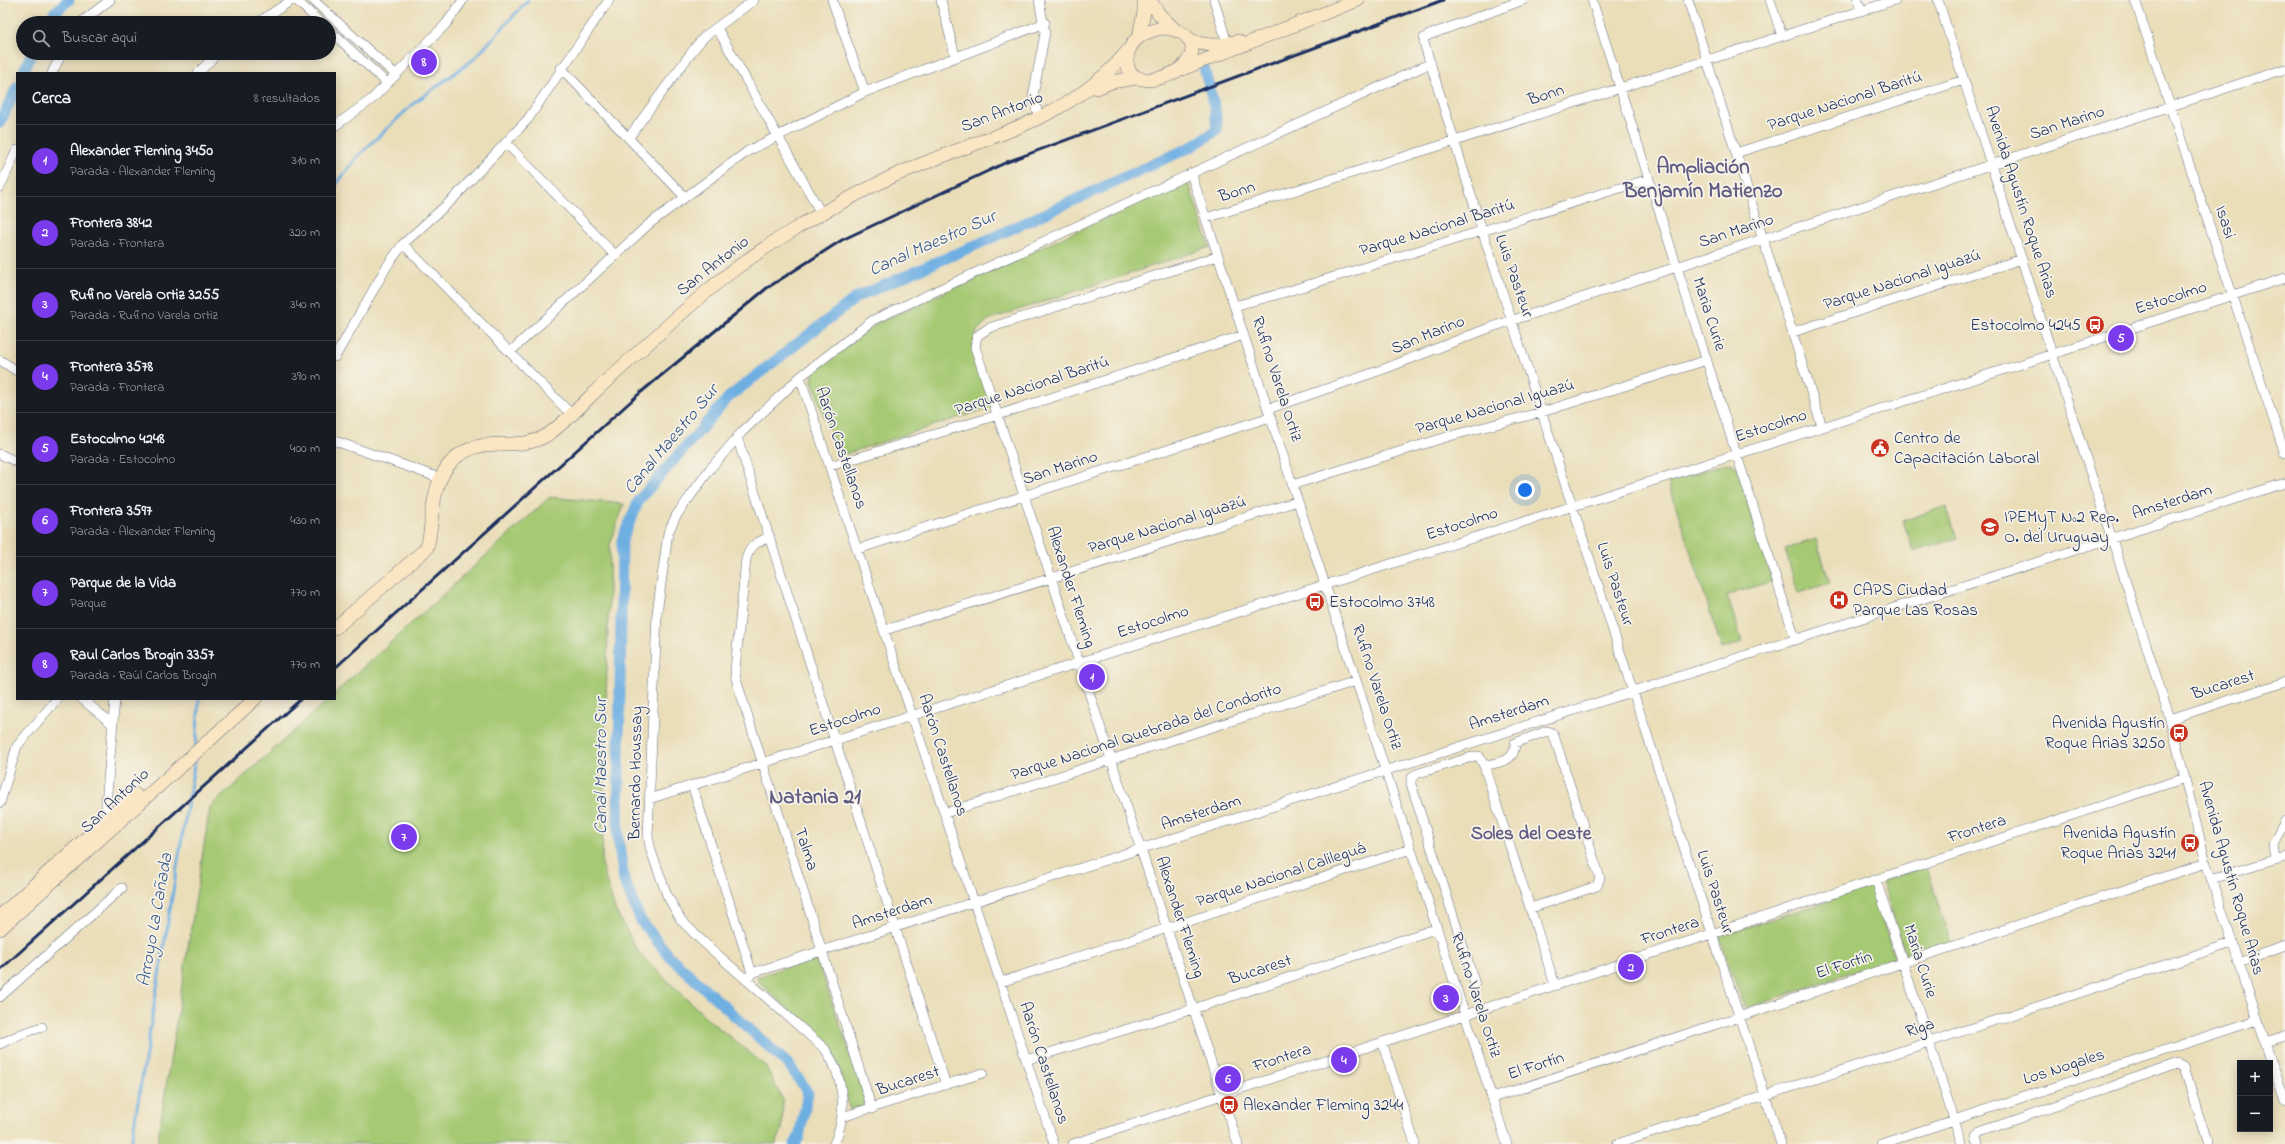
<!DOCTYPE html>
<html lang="es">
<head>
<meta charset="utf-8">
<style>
  body { margin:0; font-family:"Indie Flower",sans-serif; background:#242831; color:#f1f3f6 }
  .controls { position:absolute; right:12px; bottom:12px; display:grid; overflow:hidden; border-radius:0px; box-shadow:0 2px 10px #0003 }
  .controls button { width:36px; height:36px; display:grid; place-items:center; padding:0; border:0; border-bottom:1px solid #363941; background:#171b24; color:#f1f3f6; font:20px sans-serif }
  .you { position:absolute; left:1525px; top:490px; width:14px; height:14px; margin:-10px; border:3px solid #fff; border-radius:50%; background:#1a73e8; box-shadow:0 0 0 6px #1a73e833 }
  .badge { display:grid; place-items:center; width:26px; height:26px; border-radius:50%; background:#7c3aed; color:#fff; font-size:13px; font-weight:700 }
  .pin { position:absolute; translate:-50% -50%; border:2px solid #fff; box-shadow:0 1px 4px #0006 }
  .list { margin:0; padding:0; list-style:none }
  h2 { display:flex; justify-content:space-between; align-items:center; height:52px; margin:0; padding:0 16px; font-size:17px }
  h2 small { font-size:13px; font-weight:400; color:#9ea1a6 }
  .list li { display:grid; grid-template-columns:26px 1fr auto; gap:12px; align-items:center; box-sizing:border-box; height:72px; padding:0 16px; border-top:1px solid #363941 }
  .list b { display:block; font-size:15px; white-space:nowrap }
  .list p { margin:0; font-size:13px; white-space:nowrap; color:#9ea1a6 }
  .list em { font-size:13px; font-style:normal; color:#9ea1a6 }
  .icon { flex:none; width:22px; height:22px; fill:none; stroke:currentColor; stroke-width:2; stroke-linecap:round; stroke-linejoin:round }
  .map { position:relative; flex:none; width:2285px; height:1144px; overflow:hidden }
  .search { position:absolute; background:#171b24; box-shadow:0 2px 10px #0003; left:16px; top:16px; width:320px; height:44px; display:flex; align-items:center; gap:10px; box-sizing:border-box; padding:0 14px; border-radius:22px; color:#9ea1a6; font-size:15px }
  .panel { position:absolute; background:#171b24; box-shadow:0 2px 10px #0003; left:16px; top:72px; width:320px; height:628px; border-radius:0px }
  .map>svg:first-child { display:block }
  .green { fill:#a6c973; stroke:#607c68 }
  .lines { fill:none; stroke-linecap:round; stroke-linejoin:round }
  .stream { stroke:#6eafe2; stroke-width:3 }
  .canal { stroke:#6eafe2; stroke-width:11 }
  .street-casing { stroke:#636c7e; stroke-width:10 }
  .secondary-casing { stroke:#636c7e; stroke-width:14 }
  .street { stroke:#fff; stroke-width:9 }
  .secondary { stroke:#fbe6c3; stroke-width:13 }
  .rail { stroke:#1b2f5e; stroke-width:3 }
  .labels { text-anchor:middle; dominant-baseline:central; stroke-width:3.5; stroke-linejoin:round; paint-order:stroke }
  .street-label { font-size:17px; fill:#1b2f5e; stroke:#f7f3e8 }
  .poi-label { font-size:17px; fill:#1b2f5e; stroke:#f7f3e8; text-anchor:start }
  .water-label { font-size:18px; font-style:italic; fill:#345586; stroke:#f7f3e8 }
  .quarter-label { font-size:19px; font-weight:bold; fill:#5f5b83; stroke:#f7f3e8 }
  .district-label { font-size:21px; font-weight:bold; fill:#5f5b83; stroke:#f7f3e8 }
</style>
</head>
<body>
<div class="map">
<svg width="2285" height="1144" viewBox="0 0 2285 1144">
  <rect width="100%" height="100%" fill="#f7f3e8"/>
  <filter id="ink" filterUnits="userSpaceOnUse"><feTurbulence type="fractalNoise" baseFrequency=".025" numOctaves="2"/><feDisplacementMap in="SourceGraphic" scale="8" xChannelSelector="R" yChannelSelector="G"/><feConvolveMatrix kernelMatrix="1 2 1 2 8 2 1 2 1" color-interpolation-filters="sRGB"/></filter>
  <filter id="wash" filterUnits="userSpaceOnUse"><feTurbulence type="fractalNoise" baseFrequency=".012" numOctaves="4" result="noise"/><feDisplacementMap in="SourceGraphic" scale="16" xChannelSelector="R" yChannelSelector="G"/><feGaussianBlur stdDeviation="0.9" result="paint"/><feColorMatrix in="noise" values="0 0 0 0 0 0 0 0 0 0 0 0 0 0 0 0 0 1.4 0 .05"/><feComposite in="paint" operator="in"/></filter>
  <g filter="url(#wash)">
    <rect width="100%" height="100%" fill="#eadeb9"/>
    <path class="green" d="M 1181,183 L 1189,185 L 1210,247 L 988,320 L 977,331 L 973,345 L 992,407 L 842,455 L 836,449 L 812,381 L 814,370 L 876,324 Z
      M 1726,463 L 1733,464 L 1737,468 L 1773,581 L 1727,595 L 1742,642 L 1722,649 L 1668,482 Z
      M 550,497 L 624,504 L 610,545 L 602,866 L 615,910 L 639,953 L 709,1020 L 765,1065 L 783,1100 L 782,1130 L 776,1144 L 157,1144 L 210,807 L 329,699 L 335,699 L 335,693 Z
      M 1946,506 L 1957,538 L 1914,552 L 1903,521 Z
      M 1816,539 L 1830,583 L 1798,593 L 1785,549 Z
      M 1926,867 L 1951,943 L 1906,957 L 1882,881 Z
      M 1871,886 L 1895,958 L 1745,1009 L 1719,937 Z
      M 816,957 L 868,1104 L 850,1110 L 837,1062 L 827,1044 L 760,983 L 757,977 Z"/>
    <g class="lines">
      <path class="stream" d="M 335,186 L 358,156 L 413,104 L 474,59 L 528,0
        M 196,747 L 199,699
        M 131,1144 L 195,759"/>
      <path class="canal" d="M 48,23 L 54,13 L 69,0
        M 23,73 L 32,53
        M 0,123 L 17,87
        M 795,1144 L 799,1137 L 808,1093 L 789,1065 L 670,957 L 641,921 L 624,881 L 618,837 L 622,540 L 639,500 L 729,397 L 857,297 L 976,245 L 1193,146 L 1217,130 L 1215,109 L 1204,68"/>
    </g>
  </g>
  <g filter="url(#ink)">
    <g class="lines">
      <g class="street-casing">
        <path id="street" d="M 296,0 L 321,23
          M 313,0 L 395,74
          M 832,0 L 865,92
          M 941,0 L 955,56
          M 1214,0 L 1227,43
          M 1523,0 L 1429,35 L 1424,38 L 1424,43 L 1482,230 L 1781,1144
          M 1592,0 L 1795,638
          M 1688,0 L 1822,427
          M 1770,0 L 1782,36
          M 1858,0 L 1861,11
          M 1938,0 L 2170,719 L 2206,863 L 2285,1102
          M 2135,0 L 2285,454
          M 80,23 L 110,0
          M 257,23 L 292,0
          M 717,28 L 821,213
          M 329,30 L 387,83
          M 561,68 L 685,197
          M 52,73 L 62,53
          M 198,73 L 218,53
          M 1039,118 L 1033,96 L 1045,33 L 1039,0
          M 335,126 L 372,99 L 446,24 L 463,0
          M 629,137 L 697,45 L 705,36 L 754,0
          M 506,143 L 615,255
          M 1736,153 L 1964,80
          M 1191,173 L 1507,1144
          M 0,187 L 17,150
          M 1206,218 L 1455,141 L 1895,0
          M 403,244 L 571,414
          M 1218,256 L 989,328 L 977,336 L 975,347 L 1238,1144
          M 1234,306 L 1279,294 L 1649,179
          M 1793,332 L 2022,259
          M 510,352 L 649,224 L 748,151 L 865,92 L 1045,23
          M 335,357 L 387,266 L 403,244 L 454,198 L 528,119 L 609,0
          M 0,360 L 17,371
          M 800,377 L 1054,1144
          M 1268,409 L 1384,369 L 1489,328 L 2285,69
          M 737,437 L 946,1085
          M 335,441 L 440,478
          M 0,454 L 17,462
          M 830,466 L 998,415 L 1244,335
          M 1292,485 L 1450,436 L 1542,412 L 1707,360
          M 770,537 C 757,542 750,545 746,559 L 735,670 L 736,679 L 872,1109
          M 858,549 L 1270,417
          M 885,630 L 1298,501
          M 82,699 L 111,723
          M 2170,719 L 2285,682
          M 1484,766 L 1555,985
          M 692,785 L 752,973
          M 649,799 L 2053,354 L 2285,278
          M 0,803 L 17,746 L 57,699
          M 945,813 L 1356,681
          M 110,823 L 106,815 L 106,804 L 115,699
          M 2275,860 L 2273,844 L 2285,821
          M 2211,879 L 2285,857
          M 1876,880 L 1962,1144
          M 2238,962 L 2285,946
          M 746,980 L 752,973 L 2285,483
          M 1001,982 L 1411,849
          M 1475,984 L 1411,784 L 1411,779 L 1416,774 L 1475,756 L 1479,756 L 1484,766 C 1500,761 1515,763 1515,743 L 1547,731 L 1551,732 L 1554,736 L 1600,878 L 1597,886 L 1531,908
          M 0,997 L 122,888
          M 1382,1042 L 1415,1144
          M 2265,1042 L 2285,1036
          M 0,1044 L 21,1034 L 42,1027
          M 1026,1060 L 1193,1009 L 1435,929
          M 1492,1098 L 2206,863
          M 842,1117 L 983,1073
          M 834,1144 C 848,1114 844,1076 825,1049 L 701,940 L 681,920 L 667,895 L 651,851 L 648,836 L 657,613 L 668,533 L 676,516 L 710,469 L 742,432 L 800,377 L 873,320 L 1431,63
          M 1073,1144 L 2185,778
          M 1617,1144 L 2232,943
          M 1881,1144 L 2257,1020
          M 1978,1144 L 1976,1136 L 1980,1132 L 2178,1063 L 2184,1066 L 2207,1144"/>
      </g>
      <g class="secondary-casing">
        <path id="secondary" d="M 1150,0 L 1159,14 L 1175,30
          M 1161,28 C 1202,29 1202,65 1163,77 C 1156,79 1149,81 1142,79 C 1121,74 1124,49 1139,37 C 1145,32 1154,30 1161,28 Z
          M 1139,36 L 1144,12 L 1144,0
          M 1187,38 C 1202,47 1221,46 1238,41
          M 1182,69 L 1358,0
          M 1097,88 L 1111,82 L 1137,78
          M 335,628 L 426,549 C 430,540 430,532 431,522 C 434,500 436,477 453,460 C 483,432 517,454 547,435 C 568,421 586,400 604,383 C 638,353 671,322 705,293 C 760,246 821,212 885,180 C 969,139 1069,126 1129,49
          M 0,916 L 135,794
          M 0,929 L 255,699"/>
      </g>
      <use href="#street" class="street"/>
      <use href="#secondary" class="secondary"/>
      <path class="rail" d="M 335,668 L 640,393 L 767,288 L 842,240 L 1007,162 L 1443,0
        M 0,970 L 301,699"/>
    </g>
  </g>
  <defs>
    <g id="bus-disc" transform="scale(1)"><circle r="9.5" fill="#c8321e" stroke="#f7f3e8"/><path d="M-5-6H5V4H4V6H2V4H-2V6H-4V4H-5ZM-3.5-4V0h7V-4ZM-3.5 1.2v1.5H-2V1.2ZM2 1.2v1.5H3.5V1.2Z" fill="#fff"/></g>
    <g id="civic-disc" transform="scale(1)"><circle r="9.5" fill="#c8321e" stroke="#f7f3e8"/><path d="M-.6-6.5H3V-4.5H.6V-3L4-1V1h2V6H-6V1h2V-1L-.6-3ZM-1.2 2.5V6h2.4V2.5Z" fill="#fff"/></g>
    <g id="school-disc" transform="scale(1)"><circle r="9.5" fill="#c8321e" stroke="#f7f3e8"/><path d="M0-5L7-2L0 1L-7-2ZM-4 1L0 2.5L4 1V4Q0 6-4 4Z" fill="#fff"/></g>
    <g id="hospital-disc" transform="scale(1)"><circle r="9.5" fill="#c8321e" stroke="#f7f3e8"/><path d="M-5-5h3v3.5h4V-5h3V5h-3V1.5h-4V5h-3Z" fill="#fff"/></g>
  </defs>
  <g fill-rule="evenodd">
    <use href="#bus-disc" x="2095" y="325"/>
    <use href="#civic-disc" x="1880" y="448"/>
    <use href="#school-disc" x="1990" y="527"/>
    <use href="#hospital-disc" x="1839" y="600"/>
    <use href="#bus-disc" x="1315" y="602"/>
    <use href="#bus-disc" x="2179" y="733"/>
    <use href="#bus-disc" x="2190" y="843"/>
    <use href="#bus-disc" x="1229" y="1105"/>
  </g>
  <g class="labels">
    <g class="street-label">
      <text transform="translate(1546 95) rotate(-18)">Bonn</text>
      <text transform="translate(1845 101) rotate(-18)">Parque Nacional Baritú</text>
      <text transform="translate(1002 112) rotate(-21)">San Antonio</text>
      <text transform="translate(2067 123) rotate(-18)">San Marino</text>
      <text transform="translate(1237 192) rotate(-17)">Bonn</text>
      <text transform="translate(2021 202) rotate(72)">Avenida Agustín Roque Arias</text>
      <text transform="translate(2225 222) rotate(72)">Isasi</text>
      <text transform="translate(1437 228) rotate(-17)">Parque Nacional Baritú</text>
      <text transform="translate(1736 231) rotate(-18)">San Marino</text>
      <text transform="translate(713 266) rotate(-38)">San Antonio</text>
      <text transform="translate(1514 276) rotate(71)">Luis Pasteur</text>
      <text transform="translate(1902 280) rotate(-18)">Parque Nacional Iguazú</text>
      <text transform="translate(2171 298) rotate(-18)">Estocolmo</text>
      <text transform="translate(1709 314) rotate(72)">Maria Curie</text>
      <text transform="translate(1428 335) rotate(-22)">San Marino</text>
      <text transform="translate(1277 379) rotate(72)">Rufino Varela Ortiz</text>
      <text transform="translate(1032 386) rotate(-18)">Parque Nacional Baritú</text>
      <text transform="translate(1495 407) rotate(-16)">Parque Nacional Iguazú</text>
      <text transform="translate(1771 426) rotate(-18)">Estocolmo</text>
      <text transform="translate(841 448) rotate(71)">Aarón Castellanos</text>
      <text transform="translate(1060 468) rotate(-18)">San Marino</text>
      <text transform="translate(2172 502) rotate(-18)">Amsterdam</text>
      <text transform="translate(1462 524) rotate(-18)">Estocolmo</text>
      <text transform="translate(1167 525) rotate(-17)">Parque Nacional Iguazú</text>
      <text transform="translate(1615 584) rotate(72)">Luis Pasteur</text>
      <text transform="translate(1071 587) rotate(72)">Alexander Fleming</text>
      <text transform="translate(1153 622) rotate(-18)">Estocolmo</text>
      <text transform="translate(2223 685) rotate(-18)">Bucarest</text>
      <text transform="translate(1377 687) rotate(72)">Rufino Varela Ortiz</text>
      <text transform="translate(1509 713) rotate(-18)">Amsterdam</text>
      <text transform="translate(845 720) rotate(-18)">Estocolmo</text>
      <text transform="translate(1146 732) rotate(-18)">Parque Nacional Quebrada del Condorito</text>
      <text transform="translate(943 755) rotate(72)">Aarón Castellanos</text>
      <text transform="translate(636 773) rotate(-89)">Bernardo Houssay</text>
      <text transform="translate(115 801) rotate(-43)">San Antonio</text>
      <text transform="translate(1201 813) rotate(-18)">Amsterdam</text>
      <text transform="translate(1977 829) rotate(-18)">Frontera</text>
      <text transform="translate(806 849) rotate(72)">Talma</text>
      <text transform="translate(1281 875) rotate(-18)">Parque Nacional Calileguá</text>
      <text transform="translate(2231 878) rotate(74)">Avenida Agustín Roque Arias</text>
      <text transform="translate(1715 892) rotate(72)">Luis Pasteur</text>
      <text transform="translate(892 912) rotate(-18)">Amsterdam</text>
      <text transform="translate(1180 917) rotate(72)">Alexander Fleming</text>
      <text transform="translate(1670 931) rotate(-18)">Frontera</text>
      <text transform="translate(1920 961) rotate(72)">Maria Curie</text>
      <text transform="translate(1844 965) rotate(-18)">El Fortín</text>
      <text transform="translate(1260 970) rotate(-18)">Bucarest</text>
      <text transform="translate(1476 995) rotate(72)">Rufino Varela Ortiz</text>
      <text transform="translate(1920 1028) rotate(-18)">Riga</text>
      <text transform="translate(1282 1058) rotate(-18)">Frontera</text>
      <text transform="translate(1044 1063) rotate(72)">Aarón Castellanos</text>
      <text transform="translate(1536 1066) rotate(-18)">El Fortín</text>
      <text transform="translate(2064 1067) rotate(-18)">Los Nogales</text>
      <text transform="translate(908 1081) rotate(-18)">Bucarest</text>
    </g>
    <g class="poi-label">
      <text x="2081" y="325" text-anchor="end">Estocolmo 4245</text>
      <text x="1894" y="438">Centro de<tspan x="1894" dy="20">Capacitación Laboral</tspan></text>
      <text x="2004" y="517">IPEMyT Nº2 Rep.<tspan x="2004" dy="20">O. del Uruguay</tspan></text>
      <text x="1853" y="590">CAPS Ciudad<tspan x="1853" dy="20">Parque Las Rosas</tspan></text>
      <text x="1329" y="602">Estocolmo 3748</text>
      <text x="2165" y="723" text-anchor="end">Avenida Agustín<tspan x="2165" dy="20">Roque Arias 3250</tspan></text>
      <text x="2176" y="833" text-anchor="end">Avenida Agustín<tspan x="2176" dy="20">Roque Arias 3241</tspan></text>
      <text x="1243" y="1105">Alexander Fleming 3244</text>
    </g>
    <g class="water-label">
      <text transform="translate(933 244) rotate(-24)">Canal Maestro Sur</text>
      <text transform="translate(672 440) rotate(-50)">Canal Maestro Sur</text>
      <text transform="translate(602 766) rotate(-90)">Canal Maestro Sur</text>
      <text transform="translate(156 920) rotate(-80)">Arroyo La Cañada</text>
    </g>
    <g class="quarter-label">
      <text x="1531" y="834">Soles del Oeste</text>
    </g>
    <g class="district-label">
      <text x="1703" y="168">Ampliación<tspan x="1703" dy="24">Benjamín Matienzo</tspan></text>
      <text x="815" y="798">Natania 21</text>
    </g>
  </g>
</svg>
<div class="controls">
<button>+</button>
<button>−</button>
</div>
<div class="you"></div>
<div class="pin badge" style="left:1092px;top:677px">1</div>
<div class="pin badge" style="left:1631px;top:967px">2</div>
<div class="pin badge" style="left:1446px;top:998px">3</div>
<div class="pin badge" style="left:1344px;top:1060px">4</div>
<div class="pin badge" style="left:2121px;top:338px">5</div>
<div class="pin badge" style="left:1228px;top:1079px">6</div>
<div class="pin badge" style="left:404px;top:837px">7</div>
<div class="pin badge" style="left:424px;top:62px">8</div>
<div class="search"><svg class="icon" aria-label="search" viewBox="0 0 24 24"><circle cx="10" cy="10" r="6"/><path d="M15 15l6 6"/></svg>Buscar aquí</div>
<section class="panel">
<h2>Cerca<small>8 resultados</small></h2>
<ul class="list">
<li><span class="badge">1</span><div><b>Alexander Fleming 3450</b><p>Parada · Alexander Fleming</p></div><em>310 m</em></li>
<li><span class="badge">2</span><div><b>Frontera 3842</b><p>Parada · Frontera</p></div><em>320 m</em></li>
<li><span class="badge">3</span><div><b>Rufino Varela Ortiz 3255</b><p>Parada · Rufino Varela Ortiz</p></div><em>340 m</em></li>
<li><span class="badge">4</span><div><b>Frontera 3578</b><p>Parada · Frontera</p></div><em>390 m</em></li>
<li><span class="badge">5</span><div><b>Estocolmo 4248</b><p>Parada · Estocolmo</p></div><em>400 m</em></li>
<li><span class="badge">6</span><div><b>Frontera 3597</b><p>Parada · Alexander Fleming</p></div><em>430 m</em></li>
<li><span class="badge">7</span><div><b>Parque de la Vida</b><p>Parque</p></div><em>770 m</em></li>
<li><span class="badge">8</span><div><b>Raul Carlos Brogin 3357</b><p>Parada · Raúl Carlos Brogin</p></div><em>770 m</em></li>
</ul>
</section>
</div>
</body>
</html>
